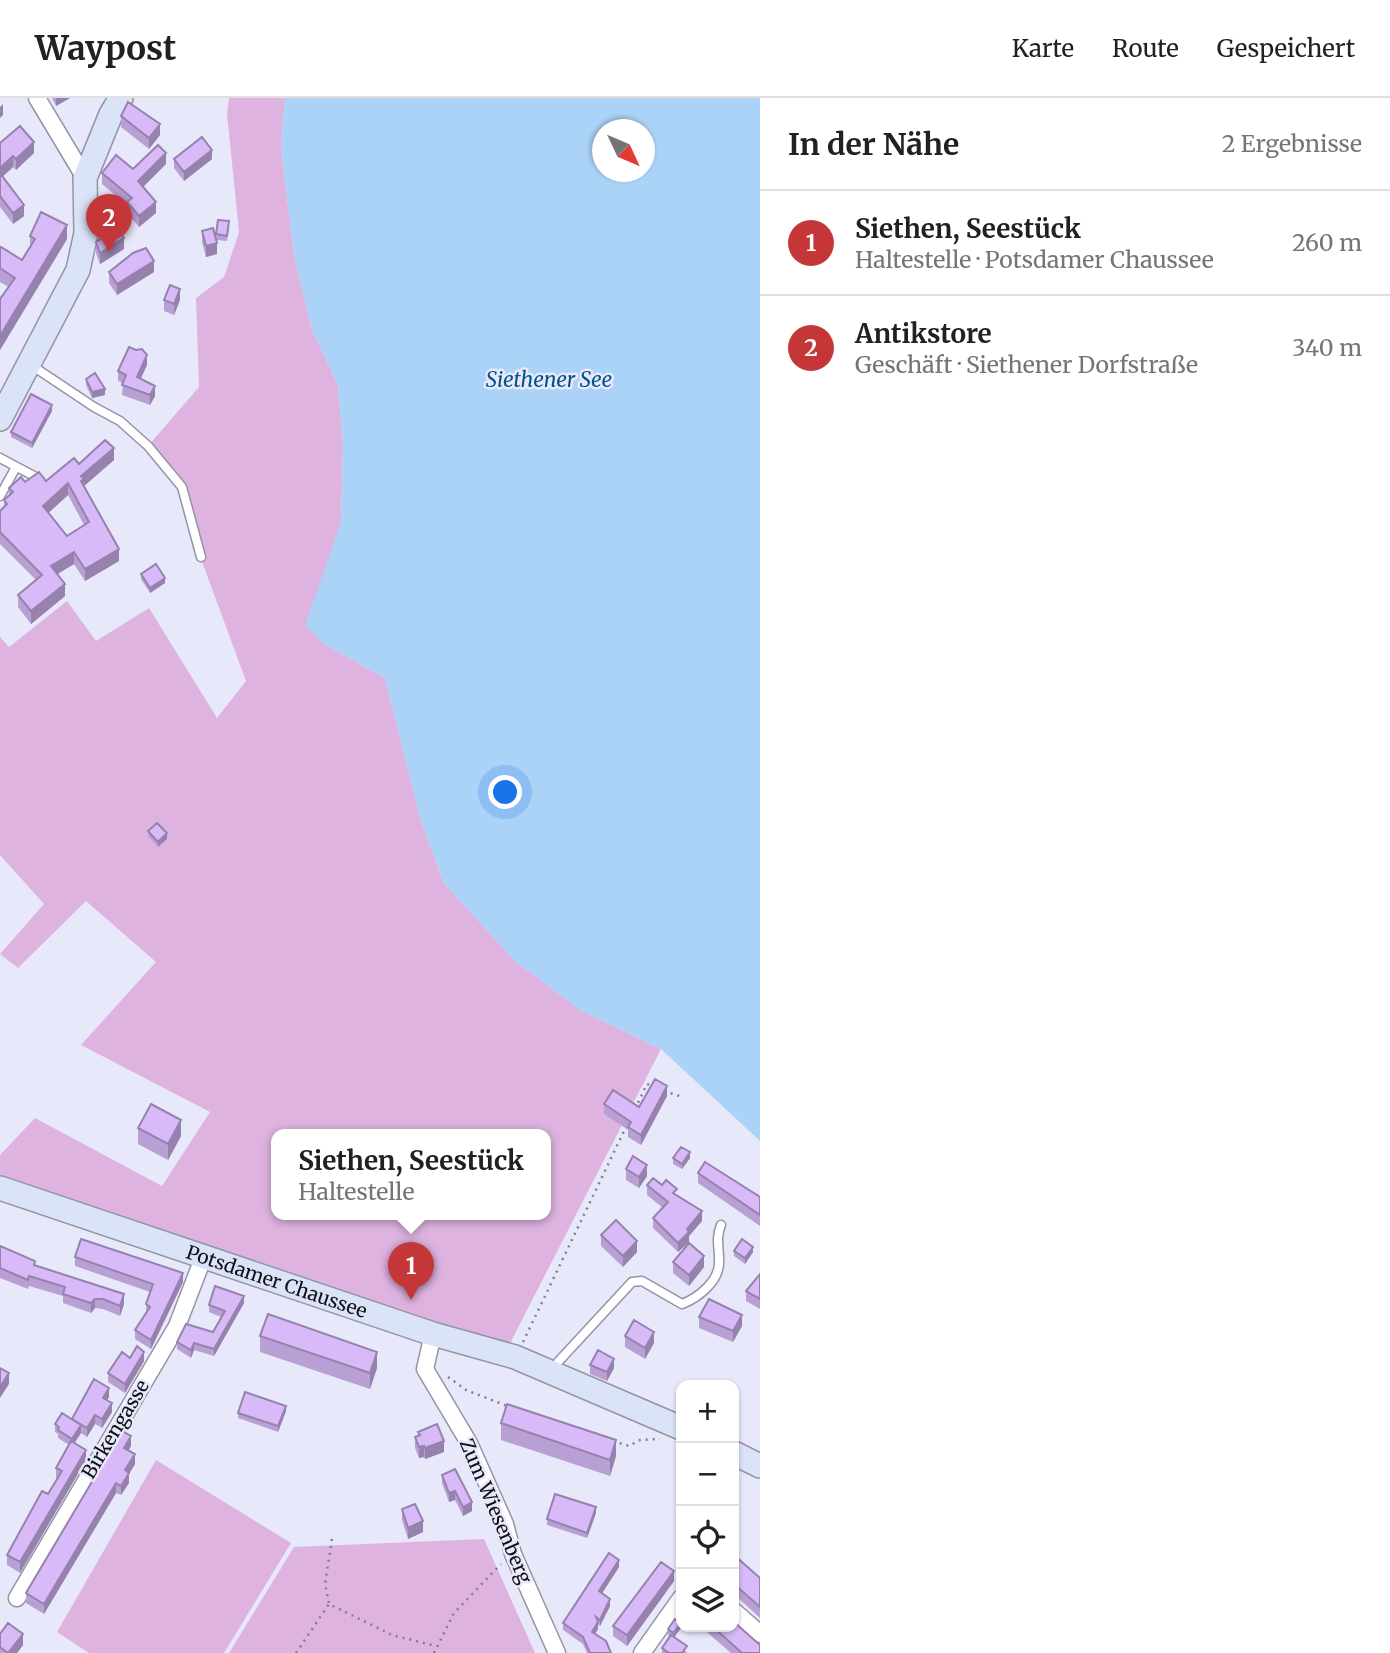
<!DOCTYPE html>
<html lang="de">
<head>
<meta charset="utf-8">
<style>
  body { margin:0; font-family:Merriweather,serif; background:#f6f6f6; color:#202124 }
  .controls { position:absolute; right:21px; bottom:21px; display:grid; overflow:hidden; border-radius:14px; box-shadow:0 2px 5px #0004 }
  .controls button { width:63px; height:63px; display:grid; place-items:center; padding:0; border:0; border-bottom:2px solid #e0e0e0; background:#fff; color:#202124; font:35px sans-serif }
  .compass { position:absolute; left:592px; top:21px; width:63px; height:63px; border-radius:50%; background:#fff; box-shadow:0 2px 5px #0004; rotate:134deg }
  .you { position:absolute; left:506px; top:695px; width:24px; height:24px; margin:-18px; border:5px solid #fff; border-radius:50%; background:#1a73e8; box-shadow:0 0 0 10px #1a73e833 }
  .badge { display:grid; place-items:center; width:46px; height:46px; border-radius:50%; background:#c53638; color:#fff; font-size:23px; font-weight:700 }
  .pin { position:absolute; translate:-50% -58px; filter:drop-shadow(0 2px 4px #0008) }
  .pin::after { content:''; position:absolute; top:37px; width:24px; height:21px; background:inherit; clip-path:polygon(0 0,100% 0,50% 100%) }
  .popup { position:absolute; left:271px; top:1031px; width:280px; height:91px; box-sizing:border-box; display:grid; place-content:center; border-radius:14px; background:#fff; filter:drop-shadow(0 2px 5px #0005); font-size:23px; white-space:nowrap; color:#757577 }
  .popup b { font-size:26px; color:#202124 }
  .popup::after { content:''; position:absolute; left:50%; top:100%; margin-left:-14px; border:14px solid transparent; border-top-color:#fff }
  .list { margin:0; padding:0; list-style:none }
  h2 { display:flex; justify-content:space-between; align-items:center; height:91px; margin:0; padding:0 28px; font-size:30px }
  h2 small { font-size:23px; font-weight:400; color:#757577 }
  .list li { display:grid; grid-template-columns:46px 1fr auto; gap:21px; align-items:center; box-sizing:border-box; height:105px; padding:0 28px; border-top:2px solid #e0e0e0 }
  .list b { display:block; font-size:26px; white-space:nowrap }
  .list p { margin:0; font-size:23px; white-space:nowrap; color:#757577 }
  .list em { font-size:23px; font-style:normal; color:#757577 }
  .icon { flex:none; width:38px; height:38px; fill:none; stroke:currentColor; stroke-width:2; stroke-linecap:round; stroke-linejoin:round }
  .map { position:relative; flex:none; width:760px; height:1555px; overflow:hidden }
  header { display:flex; align-items:center; gap:42px; box-sizing:border-box; height:98px; padding:0 35px; background:#fff; border-bottom:2px solid #e0e0e0 }
  header strong { font-size:33px }
  nav { display:flex; gap:38px; margin-inline-start:auto; font-size:24px }
  main { display:flex }
  aside { flex:1; background:#fff }
  .map>svg:first-child { display:block }
  .green { fill:#dfb3e0; fill-rule:evenodd }
  .water { fill:#abd2f7; fill-rule:evenodd }
  .lines { fill:none; stroke-linecap:round; stroke-linejoin:round }
  .lane-casing { stroke:#9494a5; stroke-width:11 }
  .street-casing { stroke:#9494a5; stroke-width:19 }
  .secondary-casing { stroke:#9494a5; stroke-width:26 }
  .path { stroke:#807f8c; stroke-width:2.5; stroke-dasharray:2 5; stroke-linecap:butt }
  .lane { stroke:#fff; stroke-width:8 }
  .street { stroke:#fff; stroke-width:16 }
  .secondary { stroke:#dbe3f8; stroke-width:23 }
  .wall { fill:#b9a0d4; fill-rule:evenodd }
  .shaded-wall { fill:#9682ad }
  .building { fill:#d7baf7; stroke:#9682ad; stroke-width:2; fill-rule:evenodd }
  .labels { text-anchor:middle; dominant-baseline:central; stroke-width:5; stroke-linejoin:round; paint-order:stroke }
  .street-label { font-size:19px; fill:#100f15; stroke:#e8e8fb }
  .water-label { font-size:21px; font-style:italic; fill:#00538a; stroke:#e8e8fb }
</style>
</head>
<body>
<header>
<strong>Waypost</strong>
<nav><a>Karte</a><a>Route</a><a>Gespeichert</a></nav>
</header>
<main>
<div class="map">
<svg width="760" height="1555" viewBox="0 0 760 1555">
  <rect width="100%" height="100%" fill="#e8e8fb"/>
  <path class="green" d="M 229,0 L 285,0 L 281,49 L 294,157 L 312,232 L 338,287 L 343,346 L 341,424 L 306,527 L 324,546 L 385,580 L 421,723 L 444,785 L 514,862 L 580,912 L 661,951 L 505,1255 L 0,1081 L 0,1057 L 35,1020 L 162,1088 L 210,1014 L 81,947 L 156,864 L 86,803 L 18,870 L 0,856 L 44,806 L 0,757 L 0,539 L 9,549 L 67,503 L 96,543 L 149,510 L 217,620 L 246,583 L 201,461 L 182,389 L 148,348 L 199,289 L 196,200 L 224,179 L 239,134 L 227,16 ZM 276,1036 L 546,1036 L 546,1116 L 276,1116 Z
    M 156,1362 L 291,1445 L 224,1555 L 89,1555 L 57,1534 Z
    M 484,1441 L 535,1555 L 229,1555 L 294,1449 Z"/>
  <path class="water" d="M 285,0 L 760,0 L 760,1043 L 661,951 L 580,912 L 514,862 L 444,785 L 421,723 L 385,580 L 324,546 L 305,527 L 341,424 L 343,346 L 338,287 L 312,232 L 294,157 L 281,49 ZM 603,32 L 645,32 L 645,74 L 603,74 Z"/>
  <g class="lines">
    <g class="lane-casing">
      <path id="lane" d="M 31,267 L 94,309 L 120,323 L 148,348 L 182,389 L 201,459
        M 0,360 L 34,378
        M 0,398 L 16,369
        M 554,1273 L 558,1264 L 632,1184 L 642,1183 L 682,1206 C 698,1200 718,1184 719,1166 C 720,1152 715,1141 721,1127"/>
    </g>
    <g class="street-casing">
      <path id="street" d="M 37,0 L 85,80
        M 433,1236 L 425,1271 L 469,1345 L 505,1426 L 513,1456 L 557,1555
        M 17,1500 L 177,1228 L 204,1158
        M 734,1513 L 760,1536
        M 642,1555 L 681,1500"/>
    </g>
    <g class="secondary-casing">
      <g id="secondary">
        <path d="M 0,321 L 78,172 L 86,135 L 85,80 L 111,16 L 121,0"/>
        <path id="s1" d="M 0,1090 L 433,1236 L 515,1259 L 681,1330"/>
        <path d="M 734,1355 L 760,1368"/>
      </g>
    </g>
    <path class="path" d="M 664,993 L 683,999
      M 635,1011 L 647,986 L 655,989
      M 523,1244 L 626,1029
      M 448,1279 L 466,1292 L 507,1308
      M 613,1343 L 629,1348 L 640,1342 L 660,1341
      M 332,1441 L 325,1486 L 329,1506 L 392,1537 L 436,1548
      M 296,1555 L 329,1506
      M 434,1555 L 454,1515 L 501,1466"/>
    <use href="#lane" class="lane"/>
    <use href="#street" class="street"/>
    <use href="#secondary" class="secondary"/>
  </g>
  <path class="wall" d="M 52,0 L 70,0 L 56,8 Z
    M 121,18 L 160,37 L 149,51 L 121,29 Z
    M 0,45 L 34,55 L 16,72 L 13,69 L 3,78 L 24,118 L 13,126 L 0,109 Z
    M 174,61 L 212,61 L 184,83 L 174,70 Z
    M 166,66 L 143,89 L 156,115 L 139,129 L 127,115 L 127,107 L 102,86 L 102,75 Z
    M 218,122 L 229,129 L 227,143 L 216,142 L 217,156 L 206,159 L 202,144 L 202,133 L 216,140 Z
    M 30,138 L 67,141 L 0,252 L 0,201 L 9,189 L 0,184 L 0,151 L 22,162 L 30,149 Z
    M 96,144 L 124,151 L 100,166 L 96,155 Z
    M 109,174 L 154,174 L 117,197 L 109,185 Z
    M 164,202 L 180,202 L 174,217 L 164,213 Z
    M 147,267 L 140,281 L 155,298 L 150,307 L 122,297 L 123,285 L 118,283 L 118,273 Z
    M 86,281 L 105,297 L 92,300 L 86,287 Z
    M 52,313 L 32,350 L 11,339 L 11,334 Z
    M 114,362 L 84,388 L 119,463 L 85,483 L 74,466 L 57,476 L 65,498 L 31,526 L 18,509 L 18,497 L 36,482 L 0,446 L 0,413 L 4,409 L 4,402 L 9,398 L 9,390 L 25,384 L 46,383 L 79,366 ZM 68,397 L 84,427 L 67,438 L 48,415 Z
    M 141,476 L 165,485 L 150,495 L 141,481 Z
    M 148,733 L 167,741 L 158,749 L 148,738 Z
    M 667,998 L 641,1047 L 628,1039 L 628,1032 L 604,1016 L 604,1006 L 639,1009 Z
    M 138,1030 L 181,1038 L 168,1062 L 138,1046 Z
    M 673,1060 L 690,1060 L 682,1071 L 673,1066 Z
    M 626,1071 L 647,1078 L 639,1090 L 626,1082 Z
    M 698,1075 L 760,1099 L 760,1128 L 698,1085 Z
    M 647,1087 L 677,1098 L 702,1123 L 689,1138 L 689,1144 L 678,1154 L 653,1130 L 653,1120 L 663,1110 L 647,1097 Z
    M 601,1137 L 637,1154 L 623,1169 L 601,1148 Z
    M 0,1148 L 35,1168 L 124,1206 L 120,1218 L 103,1211 L 95,1210 L 91,1215 L 63,1205 L 63,1198 L 29,1188 L 28,1191 L 0,1180 Z
    M 734,1153 L 753,1154 L 745,1166 L 734,1158 Z
    M 75,1159 L 183,1184 L 151,1251 L 135,1241 L 135,1232 L 146,1214 L 146,1206 L 150,1194 L 75,1168 Z
    M 673,1164 L 704,1169 L 689,1188 L 673,1175 Z
    M 760,1176 L 760,1211 L 746,1203 L 746,1193 Z
    M 244,1205 L 214,1258 L 194,1252 L 191,1260 L 177,1251 L 177,1244 L 213,1234 L 221,1219 L 209,1214 L 209,1207 Z
    M 699,1219 L 742,1228 L 733,1244 L 699,1230 Z
    M 260,1238 L 377,1270 L 370,1291 L 260,1254 Z
    M 625,1238 L 654,1245 L 645,1261 L 625,1249 Z
    M 130,1260 L 144,1263 L 125,1295 L 108,1284 L 108,1275 Z
    M 590,1267 L 614,1270 L 607,1283 L 590,1276 Z
    M 109,1299 L 107,1302 L 112,1314 L 102,1330 L 95,1326 L 87,1339 L 81,1335 L 74,1345 L 86,1362 L 20,1475 L 7,1467 L 7,1457 L 48,1396 L 57,1381 L 56,1380 L 56,1370 L 69,1347 L 58,1340 L 58,1336 L 55,1334 L 55,1326 L 72,1322 Z
    M 286,1313 L 278,1334 L 238,1320 L 238,1315 Z
    M 501,1325 L 616,1358 L 610,1378 L 501,1342 Z
    M 418,1334 L 444,1354 L 425,1361 L 424,1359 L 419,1360 L 415,1350 L 415,1339 L 418,1338 Z
    M 131,1348 L 128,1353 L 135,1366 L 129,1376 L 129,1385 L 121,1397 L 116,1395 L 44,1516 L 26,1505 L 26,1495 Z
    M 442,1377 L 472,1413 L 463,1418 L 455,1402 L 449,1404 L 442,1385 Z
    M 402,1411 L 423,1434 L 408,1441 L 402,1422 Z
    M 596,1415 L 587,1440 L 547,1427 L 547,1421 Z
    M 734,1457 L 760,1480 L 760,1520 L 734,1496 Z
    M 619,1469 L 602,1495 L 610,1508 L 600,1528 L 598,1527 L 598,1531 L 595,1536 L 611,1555 L 587,1555 L 583,1546 L 563,1532 L 563,1525 Z
    M 674,1483 L 627,1548 L 613,1538 L 613,1528 Z
    M 701,1529 L 734,1529 L 760,1555 L 731,1555 Z
    M 681,1530 L 674,1539 L 687,1555 L 662,1555 L 662,1550 L 670,1539 L 668,1537 L 668,1531 Z
    M 0,1536 L 23,1547 L 17,1555 L 0,1555 Z"/>
  <path class="shaded-wall" d="M 56,0 L 70,0 L 56,8 Z
    M 3,6 L 3,17 L 0,20 L 0,9 Z
    M 160,26 L 160,37 L 149,51 L 149,40 Z
    M 34,44 L 34,55 L 16,72 L 16,61 Z
    M 212,52 L 212,61 L 184,83 L 184,74 Z
    M 166,55 L 166,66 L 138,94 L 138,83 Z
    M 13,58 L 13,69 L 0,81 L 0,70 Z
    M 156,104 L 156,115 L 139,129 L 139,118 Z
    M 24,107 L 24,118 L 13,126 L 13,115 Z
    M 67,127 L 67,141 L 0,252 L 0,238 Z
    M 124,140 L 124,151 L 100,166 L 100,155 Z
    M 217,145 L 217,156 L 206,159 L 206,148 Z
    M 154,163 L 154,174 L 117,197 L 117,186 Z
    M 180,191 L 180,202 L 174,217 L 174,206 Z
    M 147,257 L 147,267 L 137,289 L 137,279 Z
    M 155,288 L 155,298 L 150,307 L 150,297 Z
    M 105,291 L 105,297 L 92,300 L 92,294 Z
    M 52,307 L 52,313 L 32,350 L 32,345 Z
    M 114,350 L 114,362 L 84,388 L 81,395 L 81,378 Z
    M 68,385 L 68,397 L 43,420 L 43,408 Z
    M 119,451 L 119,463 L 85,483 L 85,471 Z
    M 74,454 L 74,466 L 51,480 L 51,468 Z
    M 165,480 L 165,485 L 150,495 L 150,490 Z
    M 65,486 L 65,498 L 31,526 L 31,513 Z
    M 167,735 L 167,741 L 158,749 L 158,744 Z
    M 667,988 L 667,998 L 641,1047 L 641,1037 Z
    M 181,1022 L 181,1038 L 168,1062 L 168,1046 Z
    M 690,1054 L 690,1060 L 682,1071 L 682,1066 Z
    M 647,1067 L 647,1078 L 639,1090 L 639,1079 Z
    M 702,1113 L 702,1123 L 689,1138 L 689,1144 L 678,1154 L 678,1145 L 687,1131 Z
    M 637,1143 L 637,1154 L 623,1169 L 623,1158 Z
    M 753,1149 L 753,1154 L 745,1166 L 745,1160 Z
    M 704,1158 L 704,1169 L 689,1188 L 689,1177 Z
    M 183,1175 L 183,1184 L 151,1251 L 151,1242 Z
    M 124,1196 L 124,1206 L 120,1218 L 120,1208 Z
    M 244,1198 L 244,1205 L 214,1258 L 214,1251 Z
    M 95,1201 L 95,1210 L 91,1215 L 91,1205 Z
    M 742,1217 L 742,1228 L 733,1244 L 733,1233 Z
    M 654,1234 L 654,1245 L 645,1261 L 645,1250 Z
    M 194,1245 L 194,1252 L 191,1260 L 191,1252 Z
    M 144,1254 L 144,1263 L 125,1295 L 125,1286 Z
    M 377,1254 L 377,1270 L 370,1291 L 370,1275 Z
    M 614,1261 L 614,1270 L 607,1283 L 607,1274 Z
    M 9,1275 L 9,1286 L 0,1300 L 0,1289 Z
    M 109,1290 L 109,1299 L 103,1309 L 103,1300 Z
    M 112,1305 L 112,1314 L 102,1330 L 102,1321 Z
    M 286,1308 L 286,1313 L 278,1334 L 278,1328 Z
    M 95,1317 L 95,1326 L 87,1339 L 87,1330 Z
    M 81,1327 L 81,1335 L 72,1349 L 72,1341 Z
    M 131,1338 L 131,1348 L 124,1360 L 124,1350 Z
    M 616,1342 L 616,1358 L 610,1378 L 610,1362 Z
    M 444,1343 L 444,1354 L 425,1361 L 425,1350 Z
    M 424,1348 L 424,1359 L 419,1360 L 419,1349 Z
    M 86,1352 L 86,1362 L 20,1475 L 20,1464 Z
    M 135,1356 L 135,1366 L 129,1376 L 129,1385 L 121,1397 L 121,1388 L 125,1372 Z
    M 116,1385 L 116,1395 L 44,1516 L 44,1506 Z
    M 455,1393 L 455,1402 L 449,1404 L 449,1395 Z
    M 472,1404 L 472,1413 L 463,1418 L 463,1409 Z
    M 596,1409 L 596,1415 L 587,1440 L 587,1435 Z
    M 423,1423 L 423,1434 L 408,1441 L 408,1430 Z
    M 619,1462 L 619,1469 L 599,1500 L 599,1493 Z
    M 674,1473 L 674,1483 L 627,1548 L 627,1537 Z
    M 610,1501 L 610,1508 L 600,1528 L 600,1522 Z
    M 598,1524 L 598,1531 L 592,1541 L 592,1534 Z
    M 681,1525 L 681,1530 L 673,1541 L 673,1535 Z
    M 23,1536 L 23,1547 L 17,1555 L 9,1555 Z"/>
  <path class="building" d="M 128,4 L 160,26 L 149,40 L 121,18 Z
    M 20,28 L 34,44 L 16,61 L 13,58 L 0,70 L 0,45 Z
    M 202,39 L 212,52 L 184,74 L 174,61 Z
    M 158,47 L 166,55 L 138,83 L 156,104 L 139,118 L 127,104 L 132,100 L 102,75 L 116,57 L 133,71 Z
    M 0,75 L 24,107 L 13,115 L 0,98 Z
    M 41,114 L 67,127 L 0,238 L 0,201 L 15,180 L 0,170 L 0,151 L 1,149 L 22,162 L 35,141 L 30,138 Z
    M 218,122 L 229,123 L 227,138 L 216,136 Z
    M 117,130 L 124,140 L 100,155 L 96,144 Z
    M 213,130 L 217,145 L 206,148 L 202,133 Z
    M 146,150 L 154,163 L 117,186 L 109,174 L 133,155 Z
    M 170,187 L 180,191 L 174,206 L 164,202 Z
    M 129,249 L 136,252 L 142,251 L 147,257 L 137,279 L 155,288 L 150,297 L 122,287 L 126,277 L 118,273 Z
    M 95,275 L 105,291 L 92,294 L 86,281 Z
    M 31,296 L 52,307 L 32,345 L 11,334 Z
    M 105,342 L 114,350 L 81,378 L 84,381 L 81,383 L 119,451 L 85,471 L 74,454 L 51,468 L 65,486 L 31,513 L 18,497 L 42,477 L 0,434 L 0,413 L 7,406 L 4,402 L 13,394 L 9,390 L 21,379 L 25,384 L 39,374 L 46,383 L 74,360 L 79,366 ZM 68,385 L 89,424 L 67,438 L 43,408 Z
    M 156,466 L 165,480 L 150,490 L 141,476 Z
    M 157,725 L 167,735 L 158,744 L 148,733 Z
    M 655,981 L 667,988 L 641,1037 L 628,1029 L 631,1024 L 604,1006 L 613,992 L 639,1009 Z
    M 151,1006 L 181,1022 L 168,1046 L 138,1030 Z
    M 681,1049 L 690,1054 L 682,1066 L 673,1060 Z
    M 633,1058 L 647,1067 L 639,1079 L 626,1071 Z
    M 705,1064 L 760,1099 L 760,1117 L 698,1075 Z
    M 653,1080 L 662,1087 L 666,1082 L 677,1091 L 673,1095 L 702,1113 L 687,1131 L 689,1134 L 678,1145 L 653,1120 L 668,1104 L 647,1087 Z
    M 616,1122 L 637,1143 L 623,1158 L 601,1137 Z
    M 81,1141 L 183,1175 L 151,1242 L 135,1232 L 150,1209 L 146,1206 L 153,1186 L 75,1159 Z
    M 742,1141 L 753,1149 L 745,1160 L 734,1153 Z
    M 689,1145 L 704,1158 L 689,1177 L 673,1164 Z
    M 0,1148 L 35,1163 L 34,1167 L 124,1196 L 120,1208 L 103,1201 L 95,1201 L 91,1205 L 63,1196 L 65,1189 L 29,1178 L 28,1182 L 0,1170 Z
    M 760,1176 L 760,1201 L 746,1193 Z
    M 215,1188 L 244,1198 L 214,1251 L 194,1245 L 191,1252 L 177,1244 L 186,1226 L 213,1234 L 225,1213 L 209,1207 Z
    M 709,1201 L 742,1217 L 733,1233 L 699,1219 Z
    M 268,1216 L 377,1254 L 370,1275 L 260,1238 Z
    M 634,1222 L 654,1234 L 645,1250 L 625,1238 Z
    M 137,1248 L 144,1254 L 125,1286 L 108,1275 L 122,1254 L 130,1260 Z
    M 598,1252 L 614,1261 L 607,1274 L 590,1267 Z
    M 0,1270 L 9,1275 L 0,1289 Z
    M 94,1281 L 109,1290 L 103,1300 L 112,1305 L 102,1321 L 95,1317 L 87,1330 L 72,1321 Z
    M 245,1294 L 286,1308 L 278,1328 L 238,1315 Z
    M 507,1306 L 616,1342 L 610,1362 L 501,1325 Z
    M 62,1315 L 81,1327 L 72,1341 L 58,1332 L 59,1329 L 55,1326 Z
    M 437,1326 L 444,1343 L 425,1350 L 424,1348 L 419,1349 L 415,1339 L 420,1337 L 418,1334 Z
    M 122,1333 L 131,1338 L 124,1350 L 135,1356 L 125,1372 L 129,1375 L 121,1388 L 116,1385 L 44,1506 L 26,1495 Z
    M 71,1343 L 86,1352 L 20,1464 L 7,1457 L 42,1393 L 48,1396 L 62,1373 L 56,1370 Z
    M 455,1371 L 472,1404 L 463,1409 L 455,1393 L 449,1395 L 442,1377 Z
    M 555,1396 L 596,1409 L 587,1435 L 547,1421 Z
    M 415,1406 L 423,1423 L 408,1430 L 402,1411 Z
    M 609,1455 L 619,1462 L 599,1493 L 610,1501 L 600,1522 L 596,1519 L 598,1524 L 592,1534 L 606,1543 L 611,1555 L 590,1555 L 583,1539 L 563,1525 Z
    M 734,1457 L 760,1480 L 760,1509 L 734,1486 Z
    M 661,1464 L 674,1473 L 627,1537 L 613,1528 Z
    M 675,1521 L 681,1525 L 673,1535 L 668,1531 Z
    M 734,1524 L 760,1547 L 760,1555 L 742,1555 L 713,1529 L 734,1529 Z
    M 8,1525 L 23,1536 L 8,1555 L 0,1549 L 0,1536 Z
    M 671,1537 L 687,1548 L 682,1555 L 669,1555 L 662,1550 Z"/>
  <g class="labels">
    <g class="street-label">
      <text stroke="none"><textPath href="#s1" startOffset="292">Potsdamer Chaussee</textPath></text>
      <text transform="translate(115 1331) rotate(-59)">Birkengasse</text>
      <text transform="translate(496 1413) rotate(67)">Zum Wiesenberg</text>
    </g>
    <g class="water-label">
      <text x="549" y="281">Siethener See</text>
    </g>
  </g>
</svg>
<div class="controls">
<button>+</button>
<button>−</button>
<button><svg class="icon" aria-label="locate" viewBox="0 0 24 24"><circle cx="12" cy="12" r="6"/><path d="M12 2v4M12 18v4M2 12h4M18 12h4"/></svg></button>
<button><svg class="icon" aria-label="layers" viewBox="0 0 24 24"><path d="M12 4l9 5-9 5-9-5zM3 14l9 5 9-5"/></svg></button>
</div>
<svg class="compass" viewBox="-18 -18 36 36"><path d="M0-13l5 13h-10z" fill="#e53935"/><path d="M0 13l5-13h-10z" fill="#757577"/></svg>
<div class="you"></div>
<div class="pin badge" style="left:411px;top:1202px">1</div>
<div class="popup"><b>Siethen, Seestück</b>Haltestelle</div>
<div class="pin badge" style="left:109px;top:154px">2</div>
</div>
<aside>
<h2>In der Nähe<small>2 Ergebnisse</small></h2>
<ul class="list">
<li><span class="badge">1</span><div><b>Siethen, Seestück</b><p>Haltestelle · Potsdamer Chaussee</p></div><em>260 m</em></li>
<li><span class="badge">2</span><div><b>Antikstore</b><p>Geschäft · Siethener Dorfstraße</p></div><em>340 m</em></li>
</ul>
</aside>
</main>
</body>
</html>
